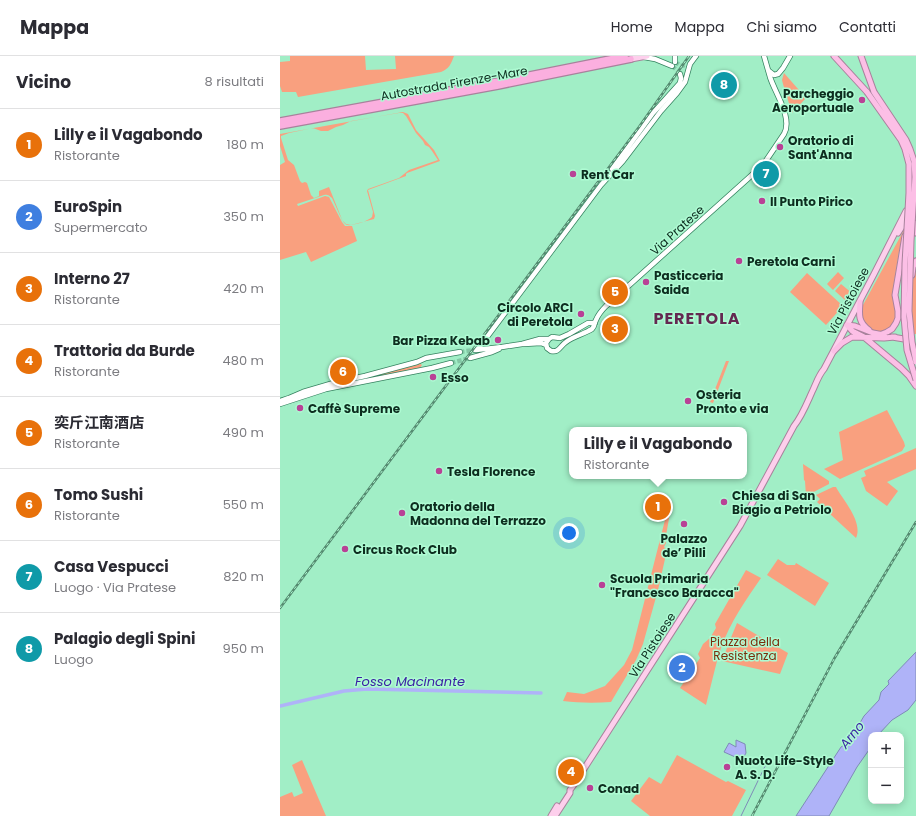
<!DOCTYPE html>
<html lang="it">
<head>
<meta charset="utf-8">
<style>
  body { margin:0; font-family:Poppins,"Noto Sans SC",sans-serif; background:#f7f7f7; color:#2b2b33 }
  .controls { position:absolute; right:12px; bottom:12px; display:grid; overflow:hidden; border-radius:8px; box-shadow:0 2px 10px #0003 }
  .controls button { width:36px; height:36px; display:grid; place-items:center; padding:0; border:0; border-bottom:1px solid #e1e1e2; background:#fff; color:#2b2b33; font:20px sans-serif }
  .you { position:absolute; left:289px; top:477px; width:14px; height:14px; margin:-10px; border:3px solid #fff; border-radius:50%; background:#1a73e8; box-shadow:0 0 0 6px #1a73e833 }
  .badge { display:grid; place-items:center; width:26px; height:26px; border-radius:50%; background:#b94196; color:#fff; font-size:13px; font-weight:700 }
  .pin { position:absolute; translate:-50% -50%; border:2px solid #fff; box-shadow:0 1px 4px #0006 }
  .popup { position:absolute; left:289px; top:371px; width:178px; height:52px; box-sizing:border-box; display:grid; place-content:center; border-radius:8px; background:#fff; filter:drop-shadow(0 1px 3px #0005); font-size:13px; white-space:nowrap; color:#7c7c81 }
  .popup b { font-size:15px; color:#2b2b33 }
  .popup::after { content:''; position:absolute; left:50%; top:100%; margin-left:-8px; border:8px solid transparent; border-top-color:#fff }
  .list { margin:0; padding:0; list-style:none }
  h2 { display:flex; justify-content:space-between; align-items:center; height:52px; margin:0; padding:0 16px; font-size:17px }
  h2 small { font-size:13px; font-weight:400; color:#7c7c81 }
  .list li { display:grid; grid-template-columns:26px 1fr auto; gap:12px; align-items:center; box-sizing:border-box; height:72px; padding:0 16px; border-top:1px solid #e1e1e2 }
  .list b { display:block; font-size:15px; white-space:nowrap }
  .list p { margin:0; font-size:13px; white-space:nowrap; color:#7c7c81 }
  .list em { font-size:13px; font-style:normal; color:#7c7c81 }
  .map { position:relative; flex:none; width:636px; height:760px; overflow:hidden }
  header { display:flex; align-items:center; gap:24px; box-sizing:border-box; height:56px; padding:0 20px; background:#fff; border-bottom:1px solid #e1e1e2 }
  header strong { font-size:19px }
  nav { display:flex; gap:22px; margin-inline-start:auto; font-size:14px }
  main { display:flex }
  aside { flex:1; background:#fff }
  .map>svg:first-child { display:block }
  .green { fill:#f9a07f; fill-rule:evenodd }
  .water { fill:#afb3f8; stroke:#7e8bb7 }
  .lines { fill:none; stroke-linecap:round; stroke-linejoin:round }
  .stream { stroke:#7e8bb7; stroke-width:1 }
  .canal { stroke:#afb3f8; stroke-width:3.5 }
  .secondary-tunnel { stroke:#83c7a5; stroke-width:4.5; stroke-dasharray:4.5 2; stroke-linecap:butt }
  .secondary-casing { stroke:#368360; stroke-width:6 }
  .primary-casing { stroke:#a8829c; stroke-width:7 }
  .trunk-casing { stroke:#a8829c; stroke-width:7 }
  .motorway-casing { stroke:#a8829c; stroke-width:8 }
  .secondary { stroke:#fff; stroke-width:4.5 }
  .primary { stroke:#fdcfec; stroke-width:5 }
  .trunk { stroke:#fcbfe6; stroke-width:5 }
  .motorway { stroke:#fbafdf; stroke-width:5.5 }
  .rail-casing { stroke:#54896f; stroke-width:2.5 }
  .rail { stroke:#aefbd3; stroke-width:1; stroke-dasharray:3; stroke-linecap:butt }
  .trunk-bridge-casing { stroke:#a8829c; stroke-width:7; stroke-linecap:butt }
  .trunk-bridge { stroke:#fcbfe6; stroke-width:5 }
  .poi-dot { fill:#b94196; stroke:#aefbd3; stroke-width:1.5 }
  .labels { text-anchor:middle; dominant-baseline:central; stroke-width:3; stroke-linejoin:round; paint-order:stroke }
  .street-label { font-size:12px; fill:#0d2d1f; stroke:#aefbd3 }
  .poi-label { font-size:12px; font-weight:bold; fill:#0d2d1f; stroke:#aefbd3; text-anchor:start }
  .park-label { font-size:12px; fill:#7a2e0c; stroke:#aefbd3 }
  .water-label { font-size:13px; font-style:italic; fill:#3b21a3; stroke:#aefbd3 }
  .district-label { font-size:16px; font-weight:bold; letter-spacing:1px; fill:#642951; stroke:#aefbd3 }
</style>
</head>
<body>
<header>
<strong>Mappa</strong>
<nav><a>Home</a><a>Mappa</a><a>Chi siamo</a><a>Contatti</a></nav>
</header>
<main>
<aside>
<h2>Vicino<small>8 risultati</small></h2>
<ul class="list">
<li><span class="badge" style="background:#e8710a">1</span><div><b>Lilly e il Vagabondo</b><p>Ristorante</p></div><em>180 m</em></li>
<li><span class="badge" style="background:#3f7fe0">2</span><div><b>EuroSpin</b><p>Supermercato</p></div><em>350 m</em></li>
<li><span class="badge" style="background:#e8710a">3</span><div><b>Interno 27</b><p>Ristorante</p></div><em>420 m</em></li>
<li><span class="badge" style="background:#e8710a">4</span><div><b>Trattoria da Burde</b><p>Ristorante</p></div><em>480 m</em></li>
<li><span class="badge" style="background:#e8710a">5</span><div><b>奕斤江南酒店</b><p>Ristorante</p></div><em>490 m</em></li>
<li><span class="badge" style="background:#e8710a">6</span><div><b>Tomo Sushi</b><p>Ristorante</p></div><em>550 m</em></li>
<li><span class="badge" style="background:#0f9aa8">7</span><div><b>Casa Vespucci</b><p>Luogo · Via Pratese</p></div><em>820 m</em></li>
<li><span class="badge" style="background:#0f9aa8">8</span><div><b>Palagio degli Spini</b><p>Luogo</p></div><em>950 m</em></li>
</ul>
</aside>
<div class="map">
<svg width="636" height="760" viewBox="0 0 636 760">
  <rect width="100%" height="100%" fill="#a1eec6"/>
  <path class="green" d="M 10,0 L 85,0 L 86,14 L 116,13 L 115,0 L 174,0 C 171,8 169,13 161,16 L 18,41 L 16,36 L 2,36 L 0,30 L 0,6 L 10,5 Z
    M 504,17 L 526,42 L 512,57 L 503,28 L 502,24 Z
    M 123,56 L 128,58 L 136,74 L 154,94 L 160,105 L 127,117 L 126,118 L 126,120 L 88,134 L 95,160 L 94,163 L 71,169 L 66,168 L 62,164 L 52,142 C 49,139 47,138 44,139 L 17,148 L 18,150 L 45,140 L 49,141 L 62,166 L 65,170 L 72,170 L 77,185 L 31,206 L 26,196 L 0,204 L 0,109 L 5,106 L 0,90 L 0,78 ZM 119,57 L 123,57 L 126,60 L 136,77 L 143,85 L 145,89 L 149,91 L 152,95 L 158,104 L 129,114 L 119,122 L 88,133 L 87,135 L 93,156 L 92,161 C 88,165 73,170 67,169 C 64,168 62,164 61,161 L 49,131 L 39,135 L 39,140 L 34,142 L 31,139 L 27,127 L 25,126 L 22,127 L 20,125 L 14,109 L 8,104 L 1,82 L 1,80 L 9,77 L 33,72 L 41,75 L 48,75 L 56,71 L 63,69 L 71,65 Z
    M 625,172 L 625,176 L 619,196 L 612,239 C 613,246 617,253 616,260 C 613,281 586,280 582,261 C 581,257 582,253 583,249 Z
    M 636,209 L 636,278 L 633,278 L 630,256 L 631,236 L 635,211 Z
    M 558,216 L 564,222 L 553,234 L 547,228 Z
    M 527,217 L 563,250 L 546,269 L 510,236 Z
    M 561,228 L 573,238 L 567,246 L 555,235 Z
    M 446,305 L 449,305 L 433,347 L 430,346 Z
    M 139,307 L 142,309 L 140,312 L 94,322 L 93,321 L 93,320 L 94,319 Z
    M 607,354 L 624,386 L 625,390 L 622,395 L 560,423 L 544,413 L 563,404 L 559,376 Z
    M 636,392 L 636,413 L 607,426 L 618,435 L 607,450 L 586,435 L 581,422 L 586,420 L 584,415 Z
    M 523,408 L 549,425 L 549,428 L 526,440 L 525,425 L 524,424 Z
    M 553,431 L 556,431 L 557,433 C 565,446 583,467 576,482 L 537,446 L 540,443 L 536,439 Z
    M 387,456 L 390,457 L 385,485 L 386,487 L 384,491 L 387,494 L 378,534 L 363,588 L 356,604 L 331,646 C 315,647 299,647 283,645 L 287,636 L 304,638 L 325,630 L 344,609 L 352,594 Z
    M 498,503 L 507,509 L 515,509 L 516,507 L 549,527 L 535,550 L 487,519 Z
    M 466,514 L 481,522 C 466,544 450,566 441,592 C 435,610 431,630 426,649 L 400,632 L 420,602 L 418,598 L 423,588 L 430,582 L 436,572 L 435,568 Z
    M 457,567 L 508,597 L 500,618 L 442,605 L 450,584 Z
    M 397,699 L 446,726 L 448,725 L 466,734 L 452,760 L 370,760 L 351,745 L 369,721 L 381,728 Z
    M 22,704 L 46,760 L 0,760 L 0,741 L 12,736 L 14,741 L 23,737 L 12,709 Z"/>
  <path class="water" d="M 636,596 L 636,644 L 628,654 L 612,664 L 598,679 L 591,679 L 591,691 L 577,711 L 549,760 L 516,760 L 561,691 L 564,689 L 564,686 L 567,685 L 570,677 L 577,672 L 584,660 L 599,644 L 601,636 L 609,628 L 608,625 Z
    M 456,684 L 465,688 L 466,697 L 462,704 L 444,696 L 449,687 L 456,691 Z"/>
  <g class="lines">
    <path class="stream" d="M 461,760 L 489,702"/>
    <path class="canal" d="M 0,650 L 64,635 L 87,633 L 261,637"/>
    <path class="secondary-tunnel" d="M 395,6 L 401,10 L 405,9
      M 392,10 L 398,15 L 400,18
      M 180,296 L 194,294
      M 171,307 L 190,302"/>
    <g class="secondary-casing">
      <path id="secondary" d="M 395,0 L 395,6
        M 364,1 L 375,3 L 392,10
        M 489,15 L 494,19 L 498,18 L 503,12 L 510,0
        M 332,113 L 373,57 L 400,27 L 401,22 L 400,18
        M 269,283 L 266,287 L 267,292 L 271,295 C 279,297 280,290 286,286 C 294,280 304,278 312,273 C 315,270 314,267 316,264 C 318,259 322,254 326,250 L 483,109 L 504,78 C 513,62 495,37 490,21 C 488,14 486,7 484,0
        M 244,288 L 261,287 L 266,289
        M 195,294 L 198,293 L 321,129 L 343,105 L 381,55 L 397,37 L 405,26 L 410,8 L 416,0
        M 196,294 L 222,291 L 242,288 L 260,283 L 269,283 L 272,281 L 280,282 L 289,278 L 308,267 L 315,267
        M 190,302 L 212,296 L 219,293
        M 0,345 L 9,342 L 23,336 L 57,326 L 85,320 L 137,306 L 146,302 L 180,296
        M 0,348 L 46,333 L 152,312 L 171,307"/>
    </g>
    <g class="primary-casing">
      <path id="primary" d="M 351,3 L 367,0
        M 618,177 L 625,166
        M 271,760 L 277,750
        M 275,760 L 290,737 L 290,734 L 293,730 L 460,470 L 514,370 C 522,360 527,347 532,336 C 536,328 538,320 544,313 L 594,218 L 626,155"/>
    </g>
    <g class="trunk-casing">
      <path id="trunk" d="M 554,0 L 587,36
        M 581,0 L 594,36
        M 634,167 L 636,177
        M 632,219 L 633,211 L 636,205
        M 580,246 C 579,259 578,266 589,274
        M 567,269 L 572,275 L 584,281 L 621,312 L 629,320 L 636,330
        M 567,269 L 575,270 L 593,277 L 604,279
        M 602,278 L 607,276 L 612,273 L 616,267 L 618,262 L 618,255 L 615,239 L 625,180
        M 612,281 L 624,283
        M 554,295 L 562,287 L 572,281 L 604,282 L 615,281"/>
    </g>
    <g class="motorway-casing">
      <path id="motorway" d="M 0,65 L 224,24 L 345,0
        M 0,70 L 218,30 L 351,3"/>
    </g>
    <use href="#secondary" class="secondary"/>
    <use href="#primary" class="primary"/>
    <use href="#trunk" class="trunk"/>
    <use href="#motorway" class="motorway"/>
    <g class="rail-casing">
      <path id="rail" d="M 0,552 L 359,71 L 409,0
        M 472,760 L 554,603 L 636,466"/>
    </g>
    <use href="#rail" class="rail"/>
    <g class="trunk-bridge-casing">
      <path id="trunk-bridge" d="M 587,36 L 621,84 L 625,93 L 629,108 L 629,137 L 625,208 L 624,261 L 627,294 L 636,324
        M 594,36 L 626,84 L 630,93 L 634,105 L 635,121 L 631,185 L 629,255 L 632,286 L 636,306"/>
    </g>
    <use href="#trunk-bridge" class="trunk-bridge"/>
  </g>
  <g class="poi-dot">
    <circle cx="582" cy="44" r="4"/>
    <circle cx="500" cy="91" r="4"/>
    <circle cx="293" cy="118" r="4"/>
    <circle cx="482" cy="145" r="4"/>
    <circle cx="459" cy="205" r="4"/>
    <circle cx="366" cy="226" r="4"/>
    <circle cx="301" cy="258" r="4"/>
    <circle cx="218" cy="284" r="4"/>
    <circle cx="153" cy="321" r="4"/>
    <circle cx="408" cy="345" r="4"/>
    <circle cx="20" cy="352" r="4"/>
    <circle cx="159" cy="415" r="4"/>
    <circle cx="444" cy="446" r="4"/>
    <circle cx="122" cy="457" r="4"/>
    <circle cx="404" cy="468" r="4"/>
    <circle cx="65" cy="493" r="4"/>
    <circle cx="322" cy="529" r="4"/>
    <circle cx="447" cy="711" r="4"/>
    <circle cx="310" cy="732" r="4"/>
  </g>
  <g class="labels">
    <g class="street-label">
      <text transform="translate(174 27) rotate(-10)">Autostrada Firenze-Mare</text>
      <text transform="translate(397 174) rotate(-42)">Via Pratese</text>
      <text transform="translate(568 245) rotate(-62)">Via Pistoiese</text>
      <text transform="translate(372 589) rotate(-57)">Via Pistoiese</text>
    </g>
    <g class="poi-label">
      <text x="574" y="37" text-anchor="end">Parcheggio<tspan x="574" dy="14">Aeroportuale</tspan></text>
      <text x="508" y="84">Oratorio di<tspan x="508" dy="14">Sant'Anna</tspan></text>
      <text x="301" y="118">Rent Car</text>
      <text x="490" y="145">Il Punto Pirico</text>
      <text x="467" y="205">Peretola Carni</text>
      <text x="374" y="219">Pasticceria<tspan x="374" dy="14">Saida</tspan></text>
      <text x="293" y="251" text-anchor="end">Circolo ARCI<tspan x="293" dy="14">di Peretola</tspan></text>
      <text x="210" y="284" text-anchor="end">Bar Pizza Kebab</text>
      <text x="161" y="321">Esso</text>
      <text x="416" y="338">Osteria<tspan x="416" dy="14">Pronto e via</tspan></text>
      <text x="28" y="352">Caffè Supreme</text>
      <text x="167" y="415">Tesla Florence</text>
      <text x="452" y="439">Chiesa di San<tspan x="452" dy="14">Biagio a Petriolo</tspan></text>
      <text x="130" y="450">Oratorio della<tspan x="130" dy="14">Madonna del Terrazzo</tspan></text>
      <text x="404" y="482" text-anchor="middle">Palazzo<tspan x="404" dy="14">de’ Pilli</tspan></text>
      <text x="73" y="493">Circus Rock Club</text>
      <text x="330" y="522">Scuola Primaria<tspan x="330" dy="14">"Francesco Baracca"</tspan></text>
      <text x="455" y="704">Nuoto Life-Style<tspan x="455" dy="14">A. S. D.</tspan></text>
      <text x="318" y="732">Conad</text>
    </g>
    <g class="park-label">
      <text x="465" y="585">Piazza della<tspan x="465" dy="14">Resistenza</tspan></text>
    </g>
    <g class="water-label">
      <text x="130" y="625">Fosso Macinante</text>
      <text transform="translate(572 679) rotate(-51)">Arno</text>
    </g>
    <g class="district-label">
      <text x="417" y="262">PERETOLA</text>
    </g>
  </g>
</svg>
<div class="controls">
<button>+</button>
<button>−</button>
</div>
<div class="you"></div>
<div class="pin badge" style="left:378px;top:451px;background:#e8710a">1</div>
<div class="popup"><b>Lilly e il Vagabondo</b>Ristorante</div>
<div class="pin badge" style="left:402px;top:612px;background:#3f7fe0">2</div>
<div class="pin badge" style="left:335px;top:273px;background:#e8710a">3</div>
<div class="pin badge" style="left:291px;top:716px;background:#e8710a">4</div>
<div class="pin badge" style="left:335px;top:236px;background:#e8710a">5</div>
<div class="pin badge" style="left:63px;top:316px;background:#e8710a">6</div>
<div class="pin badge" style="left:486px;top:118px;background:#0f9aa8">7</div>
<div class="pin badge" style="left:444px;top:29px;background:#0f9aa8">8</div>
</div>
</main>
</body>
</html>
